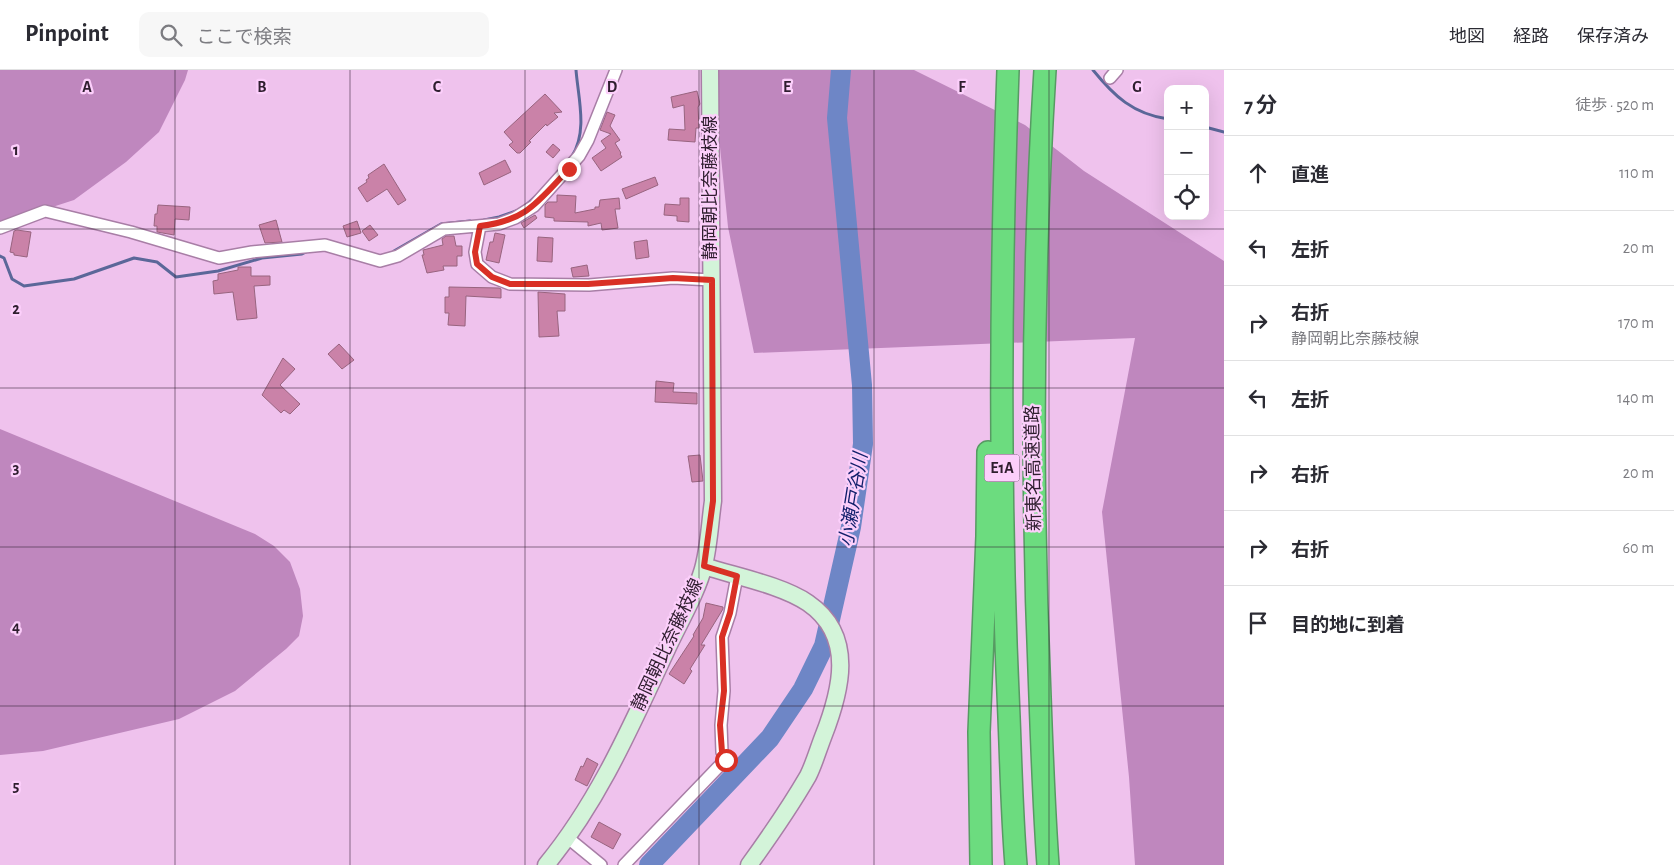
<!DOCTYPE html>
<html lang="ja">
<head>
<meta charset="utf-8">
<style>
  body { margin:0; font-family:"Alegreya Sans","Noto Sans JP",sans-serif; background:#f7f7f7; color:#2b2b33 }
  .controls { position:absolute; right:15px; top:15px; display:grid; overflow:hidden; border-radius:10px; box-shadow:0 5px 20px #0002 }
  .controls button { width:45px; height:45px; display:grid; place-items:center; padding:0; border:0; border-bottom:1px solid #e1e1e2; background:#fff; color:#2b2b33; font:25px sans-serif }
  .stop { position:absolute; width:15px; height:15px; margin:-11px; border:4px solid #d93025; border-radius:50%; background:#fff }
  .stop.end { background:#d93025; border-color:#fff; box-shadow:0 1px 5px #0008 }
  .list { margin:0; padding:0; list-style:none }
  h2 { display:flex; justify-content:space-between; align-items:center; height:65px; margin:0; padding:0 20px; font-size:21px }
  h2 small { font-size:16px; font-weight:400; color:#7c7c81 }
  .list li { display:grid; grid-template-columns:32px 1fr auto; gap:15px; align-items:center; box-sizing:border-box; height:75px; padding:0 20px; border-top:1px solid #e1e1e2 }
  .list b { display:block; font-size:19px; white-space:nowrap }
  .list p { margin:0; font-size:16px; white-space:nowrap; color:#7c7c81 }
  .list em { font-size:16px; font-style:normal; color:#7c7c81 }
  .icon { flex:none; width:28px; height:28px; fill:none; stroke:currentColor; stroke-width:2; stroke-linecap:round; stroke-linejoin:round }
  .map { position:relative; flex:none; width:1224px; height:795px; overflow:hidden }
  header { display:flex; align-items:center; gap:30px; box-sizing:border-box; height:70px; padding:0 25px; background:#fff; border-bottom:1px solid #e1e1e2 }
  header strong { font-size:24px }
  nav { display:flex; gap:28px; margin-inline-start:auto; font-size:18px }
  .search { width:350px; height:45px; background:#f7f7f7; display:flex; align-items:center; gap:12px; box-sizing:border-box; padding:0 18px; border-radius:10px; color:#7c7c81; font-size:19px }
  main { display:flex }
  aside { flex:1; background:#fff }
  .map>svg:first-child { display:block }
  .forest { fill:#bf87be }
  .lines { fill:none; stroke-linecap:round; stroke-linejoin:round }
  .stream { stroke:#5b6799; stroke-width:3 }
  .river { stroke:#6e86c6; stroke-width:20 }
  .building { fill:#ca82a8; stroke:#98647f }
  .street-casing { stroke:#a87ea6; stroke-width:14 }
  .secondary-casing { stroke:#a87ea6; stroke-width:19 }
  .highway-casing { stroke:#579a63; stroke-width:24 }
  .street { stroke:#fff; stroke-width:11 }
  .secondary { stroke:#d3f4d9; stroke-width:16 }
  .highway { stroke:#6cdc7f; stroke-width:21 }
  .route { stroke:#d93025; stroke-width:6 }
  .grid { fill:none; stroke:#2f1e2f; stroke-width:1; stroke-opacity:0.55 }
  .labels { text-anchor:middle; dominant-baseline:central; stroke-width:4.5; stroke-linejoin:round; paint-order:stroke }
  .shield { fill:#fccffb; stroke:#6c536c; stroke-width:1 }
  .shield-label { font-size:16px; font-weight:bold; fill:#2f1e2f }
  .street-label { font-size:18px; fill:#2f1e2f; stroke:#fccffb }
  .water-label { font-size:19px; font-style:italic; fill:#0f1e69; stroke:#fccffb }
  .grid-label { font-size:16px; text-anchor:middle; font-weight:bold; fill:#2f1e2f; stroke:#fccffb; stroke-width:4.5; stroke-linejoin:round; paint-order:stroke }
</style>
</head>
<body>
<header>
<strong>Pinpoint</strong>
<div class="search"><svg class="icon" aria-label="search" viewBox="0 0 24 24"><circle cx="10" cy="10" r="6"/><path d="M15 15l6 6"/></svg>ここで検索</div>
<nav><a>地図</a><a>経路</a><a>保存済み</a></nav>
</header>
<main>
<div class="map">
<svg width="1224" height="795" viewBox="0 0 1224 795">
  <rect width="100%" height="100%" fill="#efc2ed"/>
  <path class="forest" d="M 0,0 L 188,0 L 185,10 L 159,62 L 126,92 L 74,130 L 0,154 Z
    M 717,0 L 914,0 L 1025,55 L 1084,101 L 1224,191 L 1224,795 L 1135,795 L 1129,707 L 1102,442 L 1135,268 L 754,283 L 728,157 L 715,27 Z
    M 0,359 L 255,464 L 274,476 L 290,492 L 300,519 L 303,546 L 299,566 L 286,579 L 235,621 L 179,649 L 43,681 L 0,685 Z"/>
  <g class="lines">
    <path class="stream" d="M 1093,0 C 1114,26 1133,44 1168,49
      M 1205,57 L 1224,62
      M 572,86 C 588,61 578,27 576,0
      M 526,135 L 538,124
      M 484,150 L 499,147 L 516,141
      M 394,181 L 441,154 L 470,151
      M 0,186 L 4,188 L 12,209 L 24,216 L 74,209 L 134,188 L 157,192 L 176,207 L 218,201 L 262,188 L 302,184 L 308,181"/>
    <path class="river" d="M 649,795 L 770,668 L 803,619 L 824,576 L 851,457 L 863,374 L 862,315 L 837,48 L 841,0"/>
  </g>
  <path class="building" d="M 697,21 L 700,34 L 698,37 L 699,58 L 696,58 L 695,72 L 668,70 L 669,59 L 685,60 L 684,35 L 673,38 L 671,27 Z
    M 545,24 L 562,42 L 554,43 L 558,47 L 547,56 L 546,54 L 529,71 L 531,72 L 520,83 L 517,83 L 509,75 L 513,72 L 504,62 Z
    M 607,42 L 615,45 L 610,56 L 620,70 L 615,73 L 621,83 L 620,84 L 622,87 L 601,101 L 592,88 L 606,78 L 601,71 L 611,64 L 600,60 Z
    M 553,74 L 560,80 L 553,88 L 546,82 Z
    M 505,90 L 511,102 L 484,115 L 479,103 Z
    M 384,94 L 406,130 L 398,135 L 387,119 L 367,132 L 358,118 L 367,112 L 366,110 L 369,108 L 368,105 Z
    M 655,107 L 658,115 L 626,129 L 622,119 Z
    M 557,125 L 576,126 L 575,143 L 595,139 L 595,137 L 599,137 L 600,130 L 619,128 L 620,139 L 615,139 L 618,158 L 602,160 L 601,153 L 588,156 L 588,152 L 554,151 L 554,148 L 545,147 L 545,135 L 548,132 L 557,132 Z
    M 680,128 L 689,128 L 689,152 L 677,151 L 677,146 L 664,145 L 665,134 L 680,135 Z
    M 158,135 L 190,137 L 189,150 L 175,149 L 174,165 L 157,162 L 157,156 L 154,156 L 155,144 L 157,144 Z
    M 535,145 L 537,148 L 524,158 L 521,153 Z
    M 276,150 L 282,172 L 265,173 L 259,155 Z
    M 357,151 L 361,163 L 347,167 L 343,156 Z
    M 370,155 L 378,165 L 369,171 L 362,161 Z
    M 17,160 L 31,162 L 27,187 L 14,185 L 14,183 L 10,182 L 14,161 Z
    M 495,163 L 505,165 L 499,193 L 486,190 L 490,172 L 493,172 Z
    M 446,166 L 454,166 L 456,176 L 462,176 L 462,186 L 457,186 L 457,196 L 443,196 L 444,200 L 427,203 L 422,185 L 424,185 L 423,180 L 443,175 L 442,169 Z
    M 538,167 L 553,168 L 552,192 L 537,191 Z
    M 647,170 L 649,187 L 636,189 L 634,172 Z
    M 587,195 L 589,206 L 573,207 L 571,198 Z
    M 238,197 L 251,197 L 251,206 L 270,206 L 270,215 L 254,216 L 257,248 L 237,250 L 233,222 L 214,224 L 213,211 L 218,210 L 218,204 L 238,200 Z
    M 449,217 L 499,218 L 501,219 L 501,228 L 466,226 L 465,256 L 448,255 L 449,243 L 445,243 L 445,227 L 449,227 Z
    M 538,222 L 565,224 L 565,241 L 557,241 L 559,266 L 539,267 Z
    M 339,274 L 354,290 L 342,299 L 328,284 Z
    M 283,288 L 295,299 L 280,315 L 300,334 L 290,344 L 284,340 L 281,343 L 262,325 Z
    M 656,311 L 674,313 L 673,322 L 697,323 L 697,334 L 655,332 Z
    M 700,385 L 703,411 L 692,412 L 688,386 Z
    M 706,533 L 723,537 L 723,539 L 701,575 L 705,575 L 690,599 L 692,601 L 684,614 L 669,604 L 694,566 L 693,565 L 703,548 Z
    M 587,688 L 598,694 L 587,716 L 575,710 L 581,696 L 583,697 Z
    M 599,752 L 621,764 L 613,779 L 591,767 Z"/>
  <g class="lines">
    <g class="street-casing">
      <path id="street" d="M 1110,8 L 1117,0
        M 480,156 L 475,182 L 477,194 L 492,207 L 510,214 L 589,215 L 673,208 L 712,210
        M 0,158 L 45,141 L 131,162 L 219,188 L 252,182 L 325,175 L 380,191 L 398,186 L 444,159 L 499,154 L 515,148 L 534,136 L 579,86 L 588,70 L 616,0
        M 568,768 L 601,795
        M 624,795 L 726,689 L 722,682 L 721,655 L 724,621 L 722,567 L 730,543 L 737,506"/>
    </g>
    <g class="secondary-casing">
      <path id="secondary" d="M 704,496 C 734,506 782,515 808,533 C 856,566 841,621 823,667 C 818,680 814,694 808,706 C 790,737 770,766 749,795
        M 546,795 C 599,731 632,654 667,579 C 678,555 698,521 704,495 C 709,475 710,452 713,431 L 710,0"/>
    </g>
    <g class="highway-casing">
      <path id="highway" d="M 1008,0 C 1000,216 999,432 1009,647 C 1011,697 1012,746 1016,795
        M 1045,0 C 1032,209 1031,418 1040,627 C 1042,683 1044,739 1048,795
        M 981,795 L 979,662 L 987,466 L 988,382"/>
    </g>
    <use href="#street" class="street"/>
    <use href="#secondary" class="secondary"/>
    <use href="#highway" class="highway"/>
  </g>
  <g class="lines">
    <path class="route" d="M 569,99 C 539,130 527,151 480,156 L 475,182 L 477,194 L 492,207 L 510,214 L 588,214 L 673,208 L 712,210 L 713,431 L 704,496 L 737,506 L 730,543 L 722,567 L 724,621 L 720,655 L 722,682 L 726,690"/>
  </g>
  <path class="grid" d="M 175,0 L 175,795M 350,0 L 350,795M 525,0 L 525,795M 699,0 L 699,795M 874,0 L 874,795M 1049,0 L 1049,795M 0,159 L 1224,159M 0,318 L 1224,318M 0,477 L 1224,477M 0,636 L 1224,636"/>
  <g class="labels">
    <rect class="shield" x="984.5" y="384.5" width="35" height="27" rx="4"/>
    <g class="shield-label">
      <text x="1002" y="398">E1A</text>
    </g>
    <g class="street-label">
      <text transform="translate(711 118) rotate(-90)">静岡朝比奈藤枝線</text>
      <text transform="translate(1034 398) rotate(-91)">新東名高速道路</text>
      <text transform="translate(668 575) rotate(-65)">静岡朝比奈藤枝線</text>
    </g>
    <g class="water-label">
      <text transform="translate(854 430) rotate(-81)">小瀬戸谷川</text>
    </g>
  </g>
  <g class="grid-label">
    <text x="87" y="22">A</text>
    <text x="262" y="22">B</text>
    <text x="437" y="22">C</text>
    <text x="612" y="22">D</text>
    <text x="787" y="22">E</text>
    <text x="962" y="22">F</text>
    <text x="1137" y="22">G</text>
    <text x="16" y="85">1</text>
    <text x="16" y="244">2</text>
    <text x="16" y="403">3</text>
    <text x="16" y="562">4</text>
    <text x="16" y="721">5</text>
  </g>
</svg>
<div class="controls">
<button>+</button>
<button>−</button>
<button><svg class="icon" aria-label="locate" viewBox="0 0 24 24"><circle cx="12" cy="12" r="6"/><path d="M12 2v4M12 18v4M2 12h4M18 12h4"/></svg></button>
</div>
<div class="stop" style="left:726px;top:690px"></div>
<div class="stop end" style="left:569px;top:99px"></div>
</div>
<aside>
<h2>7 分<small>徒歩 · 520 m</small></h2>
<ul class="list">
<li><svg class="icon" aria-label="ahead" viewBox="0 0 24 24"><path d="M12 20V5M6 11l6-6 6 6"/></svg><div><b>直進</b></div><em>110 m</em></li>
<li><svg class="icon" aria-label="left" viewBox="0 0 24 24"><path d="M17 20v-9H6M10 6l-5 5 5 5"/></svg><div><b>左折</b></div><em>20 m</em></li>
<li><svg class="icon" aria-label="right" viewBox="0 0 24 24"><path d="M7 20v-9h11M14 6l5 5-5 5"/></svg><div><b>右折</b><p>静岡朝比奈藤枝線</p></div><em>170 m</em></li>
<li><svg class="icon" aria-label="left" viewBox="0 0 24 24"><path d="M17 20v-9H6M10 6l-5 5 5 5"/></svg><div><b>左折</b></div><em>140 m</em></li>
<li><svg class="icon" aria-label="right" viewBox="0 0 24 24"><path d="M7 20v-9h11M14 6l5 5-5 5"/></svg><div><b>右折</b></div><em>20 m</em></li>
<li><svg class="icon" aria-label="right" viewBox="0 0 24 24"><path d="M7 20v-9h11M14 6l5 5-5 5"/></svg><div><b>右折</b></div><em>60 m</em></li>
<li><svg class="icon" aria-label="arrive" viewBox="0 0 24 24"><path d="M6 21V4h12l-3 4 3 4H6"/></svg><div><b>目的地に到着</b></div></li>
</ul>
</aside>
</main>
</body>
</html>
